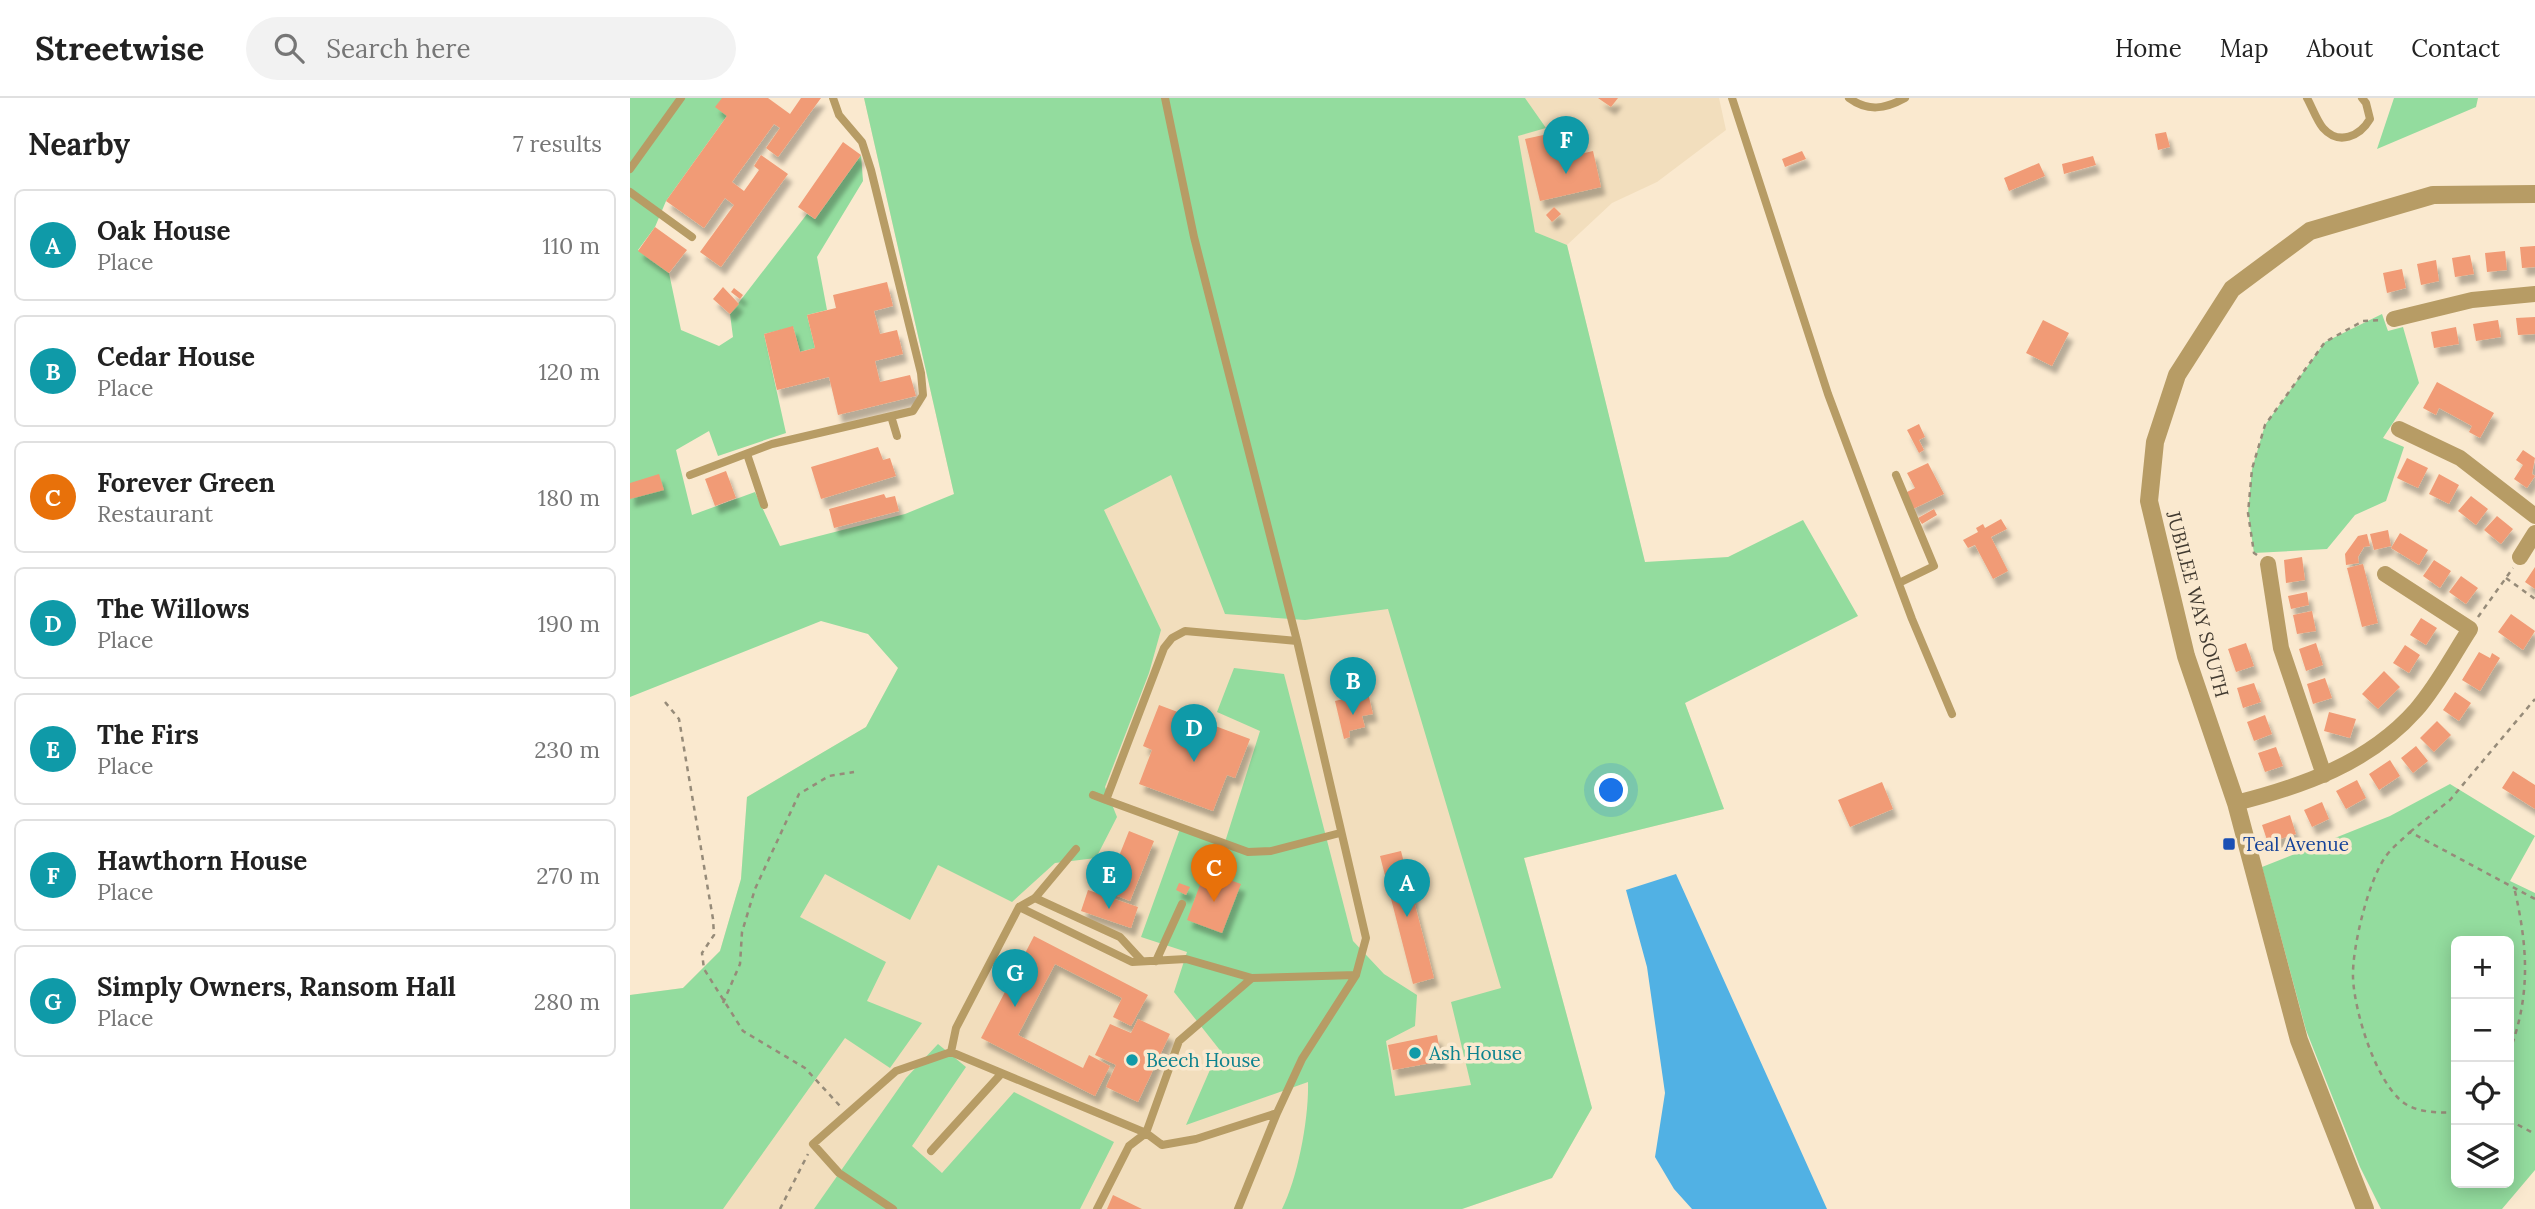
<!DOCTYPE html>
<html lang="en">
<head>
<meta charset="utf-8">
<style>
  body { margin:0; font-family:Lora,serif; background:#f2f2f2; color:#222 }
  .controls { position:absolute; right:21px; bottom:21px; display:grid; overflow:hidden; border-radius:10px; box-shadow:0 4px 18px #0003 }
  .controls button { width:63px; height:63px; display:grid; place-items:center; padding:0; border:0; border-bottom:2px solid #e0e0e0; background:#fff; color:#222; font:35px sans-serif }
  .you { position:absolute; left:982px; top:693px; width:24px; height:24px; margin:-18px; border:5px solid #fff; border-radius:50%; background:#1a73e8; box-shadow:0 0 0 10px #1a73e833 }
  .badge { display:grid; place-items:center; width:46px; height:46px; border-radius:50%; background:#a846ad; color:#fff; font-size:23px; font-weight:700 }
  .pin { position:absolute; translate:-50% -58px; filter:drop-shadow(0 2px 4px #0008) }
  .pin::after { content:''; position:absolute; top:37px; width:24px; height:21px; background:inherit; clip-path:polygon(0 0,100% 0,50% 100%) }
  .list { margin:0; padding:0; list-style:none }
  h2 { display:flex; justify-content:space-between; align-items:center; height:91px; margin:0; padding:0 28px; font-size:30px }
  h2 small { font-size:23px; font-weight:400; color:#767676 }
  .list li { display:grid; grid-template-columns:46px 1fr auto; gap:21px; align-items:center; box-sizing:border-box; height:112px; margin:0 14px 14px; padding:0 14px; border:2px solid #e0e0e0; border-radius:10px }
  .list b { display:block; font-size:26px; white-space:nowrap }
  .list p { margin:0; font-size:23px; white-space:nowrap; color:#767676 }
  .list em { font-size:23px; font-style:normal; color:#767676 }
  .icon { flex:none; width:38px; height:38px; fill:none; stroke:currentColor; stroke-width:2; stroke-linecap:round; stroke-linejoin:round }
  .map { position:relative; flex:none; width:1905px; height:1111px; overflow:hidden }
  header { display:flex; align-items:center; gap:42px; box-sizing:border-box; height:98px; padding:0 35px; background:#fff; border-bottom:2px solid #e0e0e0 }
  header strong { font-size:33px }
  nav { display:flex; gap:38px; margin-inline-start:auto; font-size:24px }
  .search { width:490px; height:63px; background:#f2f2f2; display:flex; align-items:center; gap:18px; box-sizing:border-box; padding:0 24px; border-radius:38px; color:#767676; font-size:26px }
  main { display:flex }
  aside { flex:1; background:#fff }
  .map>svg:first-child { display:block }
  .built { fill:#f2debd }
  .green { fill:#93dc9e; fill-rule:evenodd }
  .water { fill:#51b1e4 }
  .building { fill:#f19b76; filter:url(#shadow) }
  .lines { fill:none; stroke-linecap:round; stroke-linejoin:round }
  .path { stroke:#968b79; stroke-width:2.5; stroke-dasharray:5 5; stroke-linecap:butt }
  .service { stroke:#b79c65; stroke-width:8 }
  .minor { stroke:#b79c65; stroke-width:16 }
  .tertiary { stroke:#b79c65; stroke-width:18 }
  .transit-dot { fill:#1a4fb4; stroke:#fae9cf; stroke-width:2.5 }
  .culture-dot { fill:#0f9aa8; stroke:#fae9cf; stroke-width:2.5 }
  .labels { text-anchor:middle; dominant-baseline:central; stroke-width:7; stroke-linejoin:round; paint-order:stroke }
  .street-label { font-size:19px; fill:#423b31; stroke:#fae9cf }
  .transit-label { font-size:19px; fill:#164399; stroke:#fae9cf; text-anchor:start }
  .culture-label { font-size:19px; fill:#0d838f; stroke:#fae9cf; text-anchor:start }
</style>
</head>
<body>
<header>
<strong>Streetwise</strong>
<div class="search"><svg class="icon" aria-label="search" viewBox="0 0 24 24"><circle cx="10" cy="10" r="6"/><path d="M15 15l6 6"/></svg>Search here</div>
<nav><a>Home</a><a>Map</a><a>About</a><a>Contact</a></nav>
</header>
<main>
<aside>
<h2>Nearby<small>7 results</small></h2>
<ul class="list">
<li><span class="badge" style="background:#0f9aa8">A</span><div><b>Oak House</b><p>Place</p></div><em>110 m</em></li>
<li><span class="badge" style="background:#0f9aa8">B</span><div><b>Cedar House</b><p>Place</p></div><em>120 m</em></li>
<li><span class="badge" style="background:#e8710a">C</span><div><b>Forever Green</b><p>Restaurant</p></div><em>180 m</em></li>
<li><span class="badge" style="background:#0f9aa8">D</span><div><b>The Willows</b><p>Place</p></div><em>190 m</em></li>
<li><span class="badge" style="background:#0f9aa8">E</span><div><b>The Firs</b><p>Place</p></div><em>230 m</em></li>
<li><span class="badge" style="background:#0f9aa8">F</span><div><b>Hawthorn House</b><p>Place</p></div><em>270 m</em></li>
<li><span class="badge" style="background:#0f9aa8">G</span><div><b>Simply Owners, Ransom Hall</b><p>Place</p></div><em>280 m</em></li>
</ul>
</aside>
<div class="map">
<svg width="1905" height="1111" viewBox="0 0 1905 1111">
  <defs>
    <filter id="shadow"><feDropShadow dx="4.5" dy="8" stdDeviation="2" flood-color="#0004"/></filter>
  </defs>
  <rect width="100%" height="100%" fill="#fae9cf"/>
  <path class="built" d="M 234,0 L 1089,0 L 1096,32 L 1027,84 L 982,105 L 937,147 L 1015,465 L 1055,605 L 1094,711 L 894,760 L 962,1010 L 922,1080 L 832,1111 L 0,1111 L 0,897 L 53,890 L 90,853 L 111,781 L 117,699 L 236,629 L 268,570 L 324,396 Z"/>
  <path class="green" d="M 0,0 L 92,0 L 97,18 L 36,103 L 25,129 L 8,152 L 39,175 L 51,232 L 89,248 L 103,239 L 100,216 L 177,116 L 185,121 L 231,57 L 233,83 L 187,159 L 197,212 L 177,217 L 185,250 L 170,254 L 163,229 L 134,236 L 156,335 L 88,358 L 79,333 L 46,352 L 62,417 L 125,394 L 150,448 L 275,416 L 324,396 L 234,0 L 895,0 L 916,30 L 888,38 L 905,134 L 937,147 L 1015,464 L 1098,459 L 1173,422 L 1228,518 L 1055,605 L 1094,711 L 894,760 L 962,1010 L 922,1080 L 832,1111 L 652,1111 C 668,1079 679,1020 678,984 L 556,1027 L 589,951 L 544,894 L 557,854 L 511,839 L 551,728 L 595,744 L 630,633 L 587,614 L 604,570 L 654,576 L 723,843 L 754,876 L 787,897 L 785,928 L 756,943 L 765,998 L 841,987 L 821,904 L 871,890 L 758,511 L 675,522 L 595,516 L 541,377 L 474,412 L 531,532 L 519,575 L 475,689 L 487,719 L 466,760 L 425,765 L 382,804 L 308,767 L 280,822 L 195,776 L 170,819 L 256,864 L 237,903 L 292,925 L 260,970 L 215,940 L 93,1111 L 0,1111 L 0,897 L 53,890 L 90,853 L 111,781 L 117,699 L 236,629 L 268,570 L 238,536 L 191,523 L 0,599 Z
    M 1764,0 L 1848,0 L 1846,9 L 1747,51 Z
    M 1752,216 L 1758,233 L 1773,229 L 1789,285 L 1753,340 L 1774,349 L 1756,403 L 1725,417 L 1697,451 L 1624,455 L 1618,415 L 1622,371 L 1635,327 L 1695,244 Z
    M 1820,686 L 1905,738 L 1880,783 L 1905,795 L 1905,1072 L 1872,1111 L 1751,1111 L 1730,1069 L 1676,932 L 1632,769 L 1760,718 ZM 1826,843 L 1879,843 L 1879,1085 L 1826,1085 Z
    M 308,946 L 336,969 L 282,1048 L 312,1075 L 384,994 L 484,1044 L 450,1111 L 184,1111 L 276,980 Z"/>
  <path class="water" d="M 1046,776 L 1197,1111 L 1062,1111 L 1044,1091 L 1025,1059 L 1035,995 L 1017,869 L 996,792 Z"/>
  <path class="building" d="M 92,0 L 138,0 L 160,16 L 171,0 L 191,0 L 148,59 L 136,50 L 150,30 L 144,26 L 102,84 L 114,93 L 129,72 L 124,68 L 131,57 L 158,76 L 91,169 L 70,154 L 104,107 L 95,100 L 74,130 L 36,103 L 97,18 L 85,9 Z
    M 968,0 L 988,0 L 981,9 Z
    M 927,34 L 933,60 L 963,53 L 971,89 L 910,103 L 895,41 Z
    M 1536,34 L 1540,49 L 1528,52 L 1525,36 Z
    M 213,44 L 231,57 L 185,121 L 168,109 Z
    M 1172,53 L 1176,61 L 1155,69 L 1152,61 Z
    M 1463,58 L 1466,67 L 1434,76 L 1432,66 Z
    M 1409,65 L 1415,78 L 1379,93 L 1374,80 Z
    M 924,109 L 931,116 L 922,124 L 916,117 Z
    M 25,129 L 57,152 L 39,175 L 8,153 Z
    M 1905,148 L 1905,169 L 1892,170 L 1890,149 Z
    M 1875,153 L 1877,172 L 1857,174 L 1855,155 Z
    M 1840,157 L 1844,176 L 1825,179 L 1822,160 Z
    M 1806,162 L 1809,183 L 1791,187 L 1787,166 Z
    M 1772,171 L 1776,190 L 1757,195 L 1753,175 Z
    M 257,184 L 263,208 L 244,213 L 250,236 L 267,232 L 273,256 L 245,263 L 250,284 L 280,277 L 286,298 L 208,317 L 199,279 L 147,292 L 134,236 L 163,228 L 170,254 L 185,250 L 177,217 L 206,210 L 203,197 Z
    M 93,189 L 109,206 L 100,216 L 83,201 Z
    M 104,190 L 113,197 L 110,201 L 101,194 Z
    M 1905,219 L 1905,236 L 1888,237 L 1886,220 Z
    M 1413,222 L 1439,235 L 1422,268 L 1396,255 Z
    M 1868,222 L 1871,239 L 1846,243 L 1843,226 Z
    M 1826,229 L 1829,246 L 1804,250 L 1801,234 Z
    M 1807,284 L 1864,315 L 1850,340 L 1839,334 L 1842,328 L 1809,310 L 1806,317 L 1793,310 Z
    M 1289,326 L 1295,339 L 1289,342 L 1294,352 L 1289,355 L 1277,332 Z
    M 248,349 L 253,362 L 260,360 L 266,378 L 191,401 L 181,369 Z
    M 1893,352 L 1905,360 L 1902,376 L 1905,378 L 1897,390 L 1884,381 L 1893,367 L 1886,362 Z
    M 1777,360 L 1798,370 L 1788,390 L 1767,380 Z
    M 1298,365 L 1314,396 L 1283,411 L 1275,395 L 1285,390 L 1277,375 Z
    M 96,373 L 106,400 L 85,408 L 75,381 Z
    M 29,376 L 34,392 L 0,401 L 0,385 Z
    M 1809,376 L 1829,387 L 1819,406 L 1799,396 Z
    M 254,396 L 256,400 L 265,398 L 269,413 L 204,430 L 199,411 Z
    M 1841,398 L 1858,411 L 1846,427 L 1828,413 Z
    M 1304,411 L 1307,417 L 1292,426 L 1288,420 Z
    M 1867,418 L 1883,431 L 1871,446 L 1854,432 Z
    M 1371,421 L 1377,431 L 1361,439 L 1378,473 L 1363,481 L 1345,447 L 1338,450 L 1333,442 L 1348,434 L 1346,430 L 1353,426 L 1355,430 Z
    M 1758,432 L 1761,448 L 1744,452 L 1740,436 Z
    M 1770,435 L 1798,452 L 1789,467 L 1761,450 Z
    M 1737,436 L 1740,448 L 1734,449 L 1728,459 L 1729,465 L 1716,467 L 1715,456 L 1728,438 Z
    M 1672,459 L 1675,482 L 1656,485 L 1654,462 Z
    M 1804,462 L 1821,473 L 1810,490 L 1793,478 Z
    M 1733,466 L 1748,525 L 1732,529 L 1717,470 Z
    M 1905,469 L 1905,491 L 1895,484 Z
    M 1831,478 L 1848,490 L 1836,506 L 1819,494 Z
    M 1677,494 L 1679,507 L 1661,511 L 1658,498 Z
    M 1682,513 L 1686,533 L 1667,536 L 1663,517 Z
    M 1881,516 L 1905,533 L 1893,552 L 1868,534 Z
    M 1791,520 L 1807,530 L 1796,547 L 1780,537 Z
    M 1616,545 L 1624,568 L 1606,574 L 1598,551 Z
    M 1686,545 L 1693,567 L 1676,573 L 1669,551 Z
    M 1775,547 L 1790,557 L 1779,575 L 1763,565 Z
    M 1849,554 L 1860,560 L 1862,555 L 1870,560 L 1850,593 L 1832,582 Z
    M 1754,573 L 1770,589 L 1748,611 L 1732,596 Z
    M 1695,580 L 1702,600 L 1683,606 L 1677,586 Z
    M 1624,585 L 1631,604 L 1613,610 L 1607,590 Z
    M 1825,594 L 1841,605 L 1829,623 L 1813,612 Z
    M 738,595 L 743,616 L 732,618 L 735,629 L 719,633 L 720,639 L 714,641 L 705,603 Z
    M 529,607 L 620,641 L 605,680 L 597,677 L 583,713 L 509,686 L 522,652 L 513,648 Z
    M 1699,614 L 1726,621 L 1720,640 L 1694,633 Z
    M 1635,617 L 1642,636 L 1624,643 L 1617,624 Z
    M 1807,623 L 1821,637 L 1804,654 L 1790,640 Z
    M 1786,648 L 1798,663 L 1783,675 L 1771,660 Z
    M 1646,649 L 1653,668 L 1635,674 L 1628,655 Z
    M 1760,662 L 1770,678 L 1749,692 L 1739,676 Z
    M 1883,673 L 1905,687 L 1905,711 L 1872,690 Z
    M 1727,682 L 1736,700 L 1716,711 L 1706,693 Z
    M 1252,684 L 1263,711 L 1220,729 L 1208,702 Z
    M 1692,704 L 1699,721 L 1682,729 L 1674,712 Z
    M 1660,717 L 1666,736 L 1638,745 L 1632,727 Z
    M 499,733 L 524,743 L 500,803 L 475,793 Z
    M 771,753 L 804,880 L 783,886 L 750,758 Z
    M 575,773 L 611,786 L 592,835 L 557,822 Z
    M 549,785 L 560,789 L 556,797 L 546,792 Z
    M 458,792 L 508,809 L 501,830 L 451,813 Z
    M 404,838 L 518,897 L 501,928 L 483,919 L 492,900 L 425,866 L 388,937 L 453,970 L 459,957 L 480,968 L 465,998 L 351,940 Z
    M 508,921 L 540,936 L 508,1004 L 476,989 L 486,967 L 465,957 L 480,926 L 501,935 Z
    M 807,937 L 812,963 L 763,972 L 758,947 Z
    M 483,1097 L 512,1111 L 477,1111 Z"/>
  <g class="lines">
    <path class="path" d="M 1627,457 L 1624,455 L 1618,415 L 1622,371 L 1635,327 L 1695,244 L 1733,223 L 1751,222
      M 1876,480 L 1905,501
      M 1848,519 L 1883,470
      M 35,604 L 49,621 L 83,821 L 84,837 L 72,855 L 74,871 L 113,933 L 175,970 L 210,1008
      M 1780,734 L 1820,702 L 1905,601
      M 93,905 L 110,866 L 112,834 L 125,791 L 169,696 L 199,678 L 224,674
      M 1879,955 C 1901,897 1898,849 1884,789
      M 1826,1014 C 1811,1015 1788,1015 1774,1005 C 1746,985 1724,913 1723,879 C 1722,850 1738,785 1754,761 C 1760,751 1772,742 1780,734 L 1905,801
      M 1879,1022 L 1905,1036
      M 150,1111 L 178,1056"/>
    <path class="service" d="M 535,0 L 564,139 L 667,543 L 736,840 L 726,877 L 672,961 L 647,1015 L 566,1041 L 532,1047 L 516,1035 L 549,943 L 622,880 L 726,877
      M 1102,0 L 1198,296 L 1282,521 L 1322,616
      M 1219,0 C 1238,14 1255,11 1275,0
      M 1677,0 C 1682,9 1687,23 1693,30 C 1709,48 1730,38 1740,21 L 1736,5 L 1732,0
      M 0,71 L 51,0
      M 0,94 L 62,139
      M 261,318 L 267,338
      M 117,356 L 134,407
      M 60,377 L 142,346 L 283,313 L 293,297 L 291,275 L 241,72 L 232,44 L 209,17 L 203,0
      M 1266,377 L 1304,468 L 1269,485
      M 667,543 L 555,533 L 542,540 L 534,550 L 476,702 L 618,754 L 641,753 L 710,735
      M 463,697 L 476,702
      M 405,800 L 490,839 L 512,863
      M 389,809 L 502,864 L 556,861 L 622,880
      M 526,863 L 552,806
      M 321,954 L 326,930 L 389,809 L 405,800 L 446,751
      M 301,1053 L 371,976
      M 263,1111 L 209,1075 L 183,1046 L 266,973 L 321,954 L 516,1035
      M 467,1111 L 499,1048 L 516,1035
      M 608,1111 L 647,1015"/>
    <path class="minor" d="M 1764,221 L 1842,202 L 1905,196
      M 1769,331 L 1830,360 L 1905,418
      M 1890,459 L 1905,435
      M 1638,466 L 1651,550 L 1694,677
      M 1606,705 C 1673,688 1739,665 1786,612 C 1807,588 1823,557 1840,531 L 1755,476"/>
    <path class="tertiary" d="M 1735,1111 L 1669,942 L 1606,705 L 1556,558 L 1519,403 L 1525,344 L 1547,277 L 1602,191 L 1680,133 L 1803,97 L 1905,96"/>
  </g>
  <rect class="transit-dot" x="1592" y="739" width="14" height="14" rx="3.5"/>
  <g class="culture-dot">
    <circle cx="785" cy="955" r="7"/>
    <circle cx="502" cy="962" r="7"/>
  </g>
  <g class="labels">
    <g class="street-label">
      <text transform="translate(1568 506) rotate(75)">JUBILEE WAY SOUTH</text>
    </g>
    <g class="transit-label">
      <text x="1613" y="746">Teal Avenue</text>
    </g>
    <g class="culture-label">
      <text x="799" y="955">Ash House</text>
      <text x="516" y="962">Beech House</text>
    </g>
  </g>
</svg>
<div class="controls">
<button>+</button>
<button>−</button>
<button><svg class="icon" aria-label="locate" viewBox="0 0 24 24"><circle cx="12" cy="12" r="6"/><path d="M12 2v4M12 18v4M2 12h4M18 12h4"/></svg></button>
<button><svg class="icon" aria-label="layers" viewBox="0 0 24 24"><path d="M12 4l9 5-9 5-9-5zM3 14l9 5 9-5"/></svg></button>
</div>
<div class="you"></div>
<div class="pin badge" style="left:777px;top:819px;background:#0f9aa8">A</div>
<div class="pin badge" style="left:723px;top:617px;background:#0f9aa8">B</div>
<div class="pin badge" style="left:584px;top:804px;background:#e8710a">C</div>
<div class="pin badge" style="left:564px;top:664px;background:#0f9aa8">D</div>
<div class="pin badge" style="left:479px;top:811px;background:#0f9aa8">E</div>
<div class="pin badge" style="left:936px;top:76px;background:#0f9aa8">F</div>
<div class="pin badge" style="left:385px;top:909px;background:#0f9aa8">G</div>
</div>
</main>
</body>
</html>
